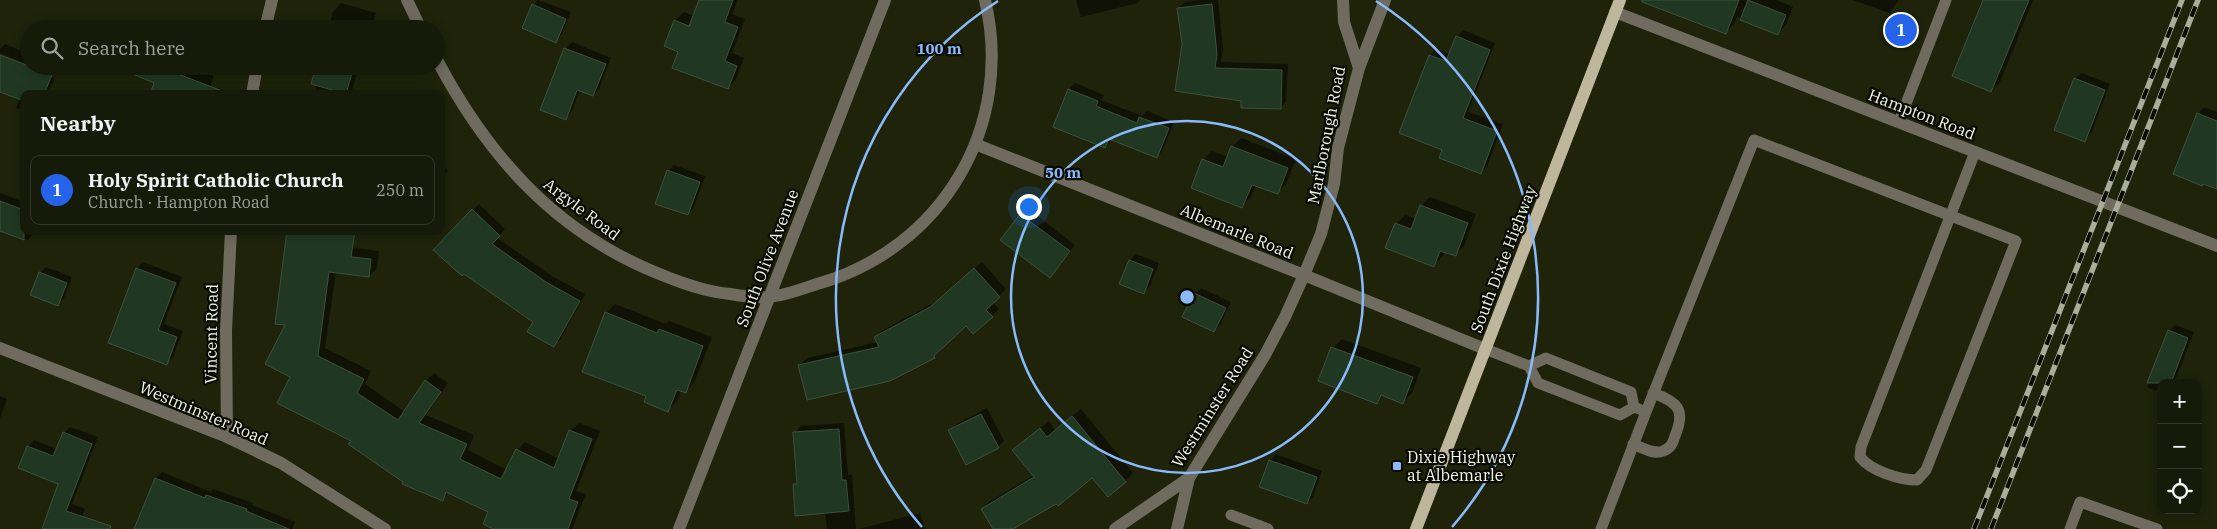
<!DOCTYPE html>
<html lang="en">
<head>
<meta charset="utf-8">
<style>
  body { margin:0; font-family:"IBM Plex Serif",serif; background:#1f2312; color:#f1f3f6 }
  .controls { position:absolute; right:15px; bottom:15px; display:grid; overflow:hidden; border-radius:10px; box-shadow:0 2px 12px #0003 }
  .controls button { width:45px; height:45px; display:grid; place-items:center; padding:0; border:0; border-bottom:1px solid #353829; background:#161a08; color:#f1f3f6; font:25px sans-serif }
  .you { position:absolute; left:1028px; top:206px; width:18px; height:18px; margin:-12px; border:4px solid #fff; border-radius:50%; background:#1a73e8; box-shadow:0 0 0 8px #1a73e833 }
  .badge { display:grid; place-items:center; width:32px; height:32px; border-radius:50%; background:#2563eb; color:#fff; font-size:16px; font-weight:700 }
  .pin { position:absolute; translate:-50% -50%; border:2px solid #fff; box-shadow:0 1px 5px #0006 }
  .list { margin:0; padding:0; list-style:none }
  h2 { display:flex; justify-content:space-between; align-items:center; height:65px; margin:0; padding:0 20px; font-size:21px }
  h2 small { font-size:16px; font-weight:400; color:#9ea19c }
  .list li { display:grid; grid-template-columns:32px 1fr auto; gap:15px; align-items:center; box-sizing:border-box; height:70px; margin:0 10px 10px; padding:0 10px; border:1px solid #353829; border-radius:10px }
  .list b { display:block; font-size:19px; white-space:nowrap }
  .list p { margin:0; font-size:16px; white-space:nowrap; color:#9ea19c }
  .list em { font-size:16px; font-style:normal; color:#9ea19c }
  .icon { flex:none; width:28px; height:28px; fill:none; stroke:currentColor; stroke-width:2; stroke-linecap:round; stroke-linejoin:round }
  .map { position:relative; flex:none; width:2217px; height:529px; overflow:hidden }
  .search { position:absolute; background:#161a08; box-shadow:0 2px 12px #0003; left:20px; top:20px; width:425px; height:55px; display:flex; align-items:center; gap:12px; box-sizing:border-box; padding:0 18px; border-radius:28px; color:#9ea19c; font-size:19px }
  .panel { position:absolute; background:#161a08; box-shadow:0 2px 12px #0003; left:20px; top:90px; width:425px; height:145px; border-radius:10px }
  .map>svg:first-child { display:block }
  .shadow { fill:#0007 }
  .building { fill:#203822; stroke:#3c503d }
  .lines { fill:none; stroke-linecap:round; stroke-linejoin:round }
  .service { stroke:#6f6b5f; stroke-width:11 }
  .minor { stroke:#6f6b5f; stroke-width:12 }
  .tertiary { stroke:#6f6b5f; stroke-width:12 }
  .primary { stroke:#bfb69e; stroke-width:12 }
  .rail-casing { stroke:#a9ae9b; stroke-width:5.5 }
  .rail { stroke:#090b03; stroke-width:4; stroke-dasharray:11; stroke-linecap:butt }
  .ring { fill:none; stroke:#88bafc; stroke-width:2.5 }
  .poi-dot { fill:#88bafc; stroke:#090b03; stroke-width:2 }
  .labels { text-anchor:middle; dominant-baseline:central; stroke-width:4.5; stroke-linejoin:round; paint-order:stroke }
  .street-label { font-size:16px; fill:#f2f6e6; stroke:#090b03 }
  .poi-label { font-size:16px; fill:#f2f6e6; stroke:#090b03; text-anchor:start }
  .centre { fill:#88bafc; stroke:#090b03; stroke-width:2.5 }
  .ring-label { font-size:15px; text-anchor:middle; font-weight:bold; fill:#88bafc; stroke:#090b03; stroke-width:4.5; stroke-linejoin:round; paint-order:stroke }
</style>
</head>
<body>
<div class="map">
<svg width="2217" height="529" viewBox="0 0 2217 529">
  <rect width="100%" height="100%" fill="#1e230a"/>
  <path class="shadow" d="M 538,0 L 571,12 L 561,35 L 555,41 L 533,5 Z
    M 700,0 L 738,0 L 732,14 L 745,19 L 732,53 L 744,58 L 736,79 L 727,88 L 680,51 L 666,45 L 676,20 L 684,12 L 694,16 Z
    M 1076,0 L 1141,0 L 1137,3 L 1081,17 Z
    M 1201,0 L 1218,0 L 1223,48 L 1221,62 L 1288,64 L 1286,102 L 1280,108 L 1242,100 L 1183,44 L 1179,8 L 1185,2 Z
    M 1670,0 L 1777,0 L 1793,7 L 1786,25 L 1778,33 L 1737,17 L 1734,24 L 1726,32 Z
    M 1853,0 L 1899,0 L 1889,13 Z
    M 1985,0 L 2033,0 L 2000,82 L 1991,91 Z
    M 341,3 L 376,13 L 371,29 L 328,29 L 333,12 Z
    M 1463,30 L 1495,43 L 1468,112 L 1503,124 L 1487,167 L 1480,173 L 1444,149 L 1430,56 L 1436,49 L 1450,55 L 1457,37 Z
    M 572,42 L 611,58 L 599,89 L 593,95 L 580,90 L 571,113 L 565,119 L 566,49 Z
    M 5,44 L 29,54 L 29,65 L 0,53 L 0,49 Z
    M 0,56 L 55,78 L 48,94 L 24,94 L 24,111 L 16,108 L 20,98 L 0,91 Z
    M 33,66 L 60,66 L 56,75 Z
    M 145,66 L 189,66 L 214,76 L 207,94 L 155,83 Z
    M 317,66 L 359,66 L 351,94 L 316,94 Z
    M 2082,73 L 2110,84 L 2091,134 L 2084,140 L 2075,79 Z
    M 1075,83 L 1104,95 L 1101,100 L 1142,116 L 1147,111 L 1174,122 L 1163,150 L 1157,157 L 1112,139 L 1105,147 L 1069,89 Z
    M 2204,107 L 2217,112 L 2217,188 L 2174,174 L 2198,114 Z
    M 1241,138 L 1296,159 L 1286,184 L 1277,193 L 1256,185 L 1251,197 L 1242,206 L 1203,160 L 1212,151 L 1228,157 L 1232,147 Z
    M 441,164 L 448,170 L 441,178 Z
    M 674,165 L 705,176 L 694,207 L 688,214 L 668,171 Z
    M 0,193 L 24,202 L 24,231 L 36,231 L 28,240 L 0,230 Z
    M 1430,197 L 1476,214 L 1464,246 L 1455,255 L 1445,251 L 1443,256 L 1434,265 L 1396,224 L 1405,215 L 1416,219 L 1421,206 Z
    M 479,204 L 505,229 L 497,238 L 552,276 L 585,294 L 560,340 L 554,346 L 534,321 L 435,250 Z
    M 1027,208 L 1075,245 L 1050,276 L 1021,214 Z
    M 348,247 L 379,251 L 377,268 L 369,276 L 336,272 L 325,348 L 371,371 L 365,384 L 405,412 L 426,381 L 434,373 L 448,383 L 426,415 L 474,435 L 468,450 L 507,470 L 517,450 L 525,442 L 559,459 L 570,431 L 579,423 L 600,431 L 576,491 L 586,494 L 572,529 L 498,529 L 490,512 L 449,492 L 443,499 L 404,481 L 353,440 L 292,377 L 287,324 Z
    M 1136,254 L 1159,263 L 1150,286 L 1143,292 L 1121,284 L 1130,260 Z
    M 143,262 L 182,277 L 164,324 L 183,331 L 173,357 L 166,363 L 137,268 Z
    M 982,262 L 1006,289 L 993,302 L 999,309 L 992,316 L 966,325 L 940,348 L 941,350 L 934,357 L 800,365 L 807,358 L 878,342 L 875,337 L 883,330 L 939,300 Z
    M 46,267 L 72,277 L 64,298 L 58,304 L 40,273 Z
    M 1201,288 L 1231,302 L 1220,325 L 1214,331 L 1195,294 Z
    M 615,304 L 666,324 L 669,321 L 712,337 L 694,383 L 685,392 L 681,390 L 677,401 L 668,410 L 648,396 L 606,313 Z
    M 2175,325 L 2194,332 L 2174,383 L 2161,383 L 2161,393 L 2147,387 L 2169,331 Z
    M 1342,339 L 1421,368 L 1412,393 L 1403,402 L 1384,395 L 1377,402 L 1333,348 Z
    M 0,396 L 7,399 L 0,418 Z
    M 987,408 L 1004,441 L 998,447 L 950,431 L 956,424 Z
    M 1081,409 L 1133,473 L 1125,481 L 1093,476 L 1056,503 L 1011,529 L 994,529 L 982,509 L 990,501 L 1034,475 L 1022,442 L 1049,421 L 1055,430 Z
    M 844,423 L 848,475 L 852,474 L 856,529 L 827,529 L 825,512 L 794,485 L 798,481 L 795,432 L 801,426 Z
    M 70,427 L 98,437 L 72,504 L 85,509 L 81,519 L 110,529 L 44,529 L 59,483 L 28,447 L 34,440 L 57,449 L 64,433 Z
    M 1276,454 L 1322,471 L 1313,497 L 1307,503 L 1270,461 Z
    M 162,472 L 211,492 L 213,489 L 253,503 L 252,505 L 295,522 L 292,529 L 176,529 L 141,515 L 156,478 Z
    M 920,513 L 925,529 L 859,529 Z"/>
  <path class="building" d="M 699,0 L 733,0 L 725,22 L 738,27 L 725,61 L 737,66 L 728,89 L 672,68 L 678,52 L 664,46 L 674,20 L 689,26 Z
    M 1642,0 L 1739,0 L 1726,34 L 1642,2 Z
    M 1748,0 L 1786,15 L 1778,35 L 1740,20 Z
    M 1983,0 L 2029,0 L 1991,92 L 1952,76 Z
    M 532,4 L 566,19 L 556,43 L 522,28 Z
    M 1212,4 L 1217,55 L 1215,68 L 1282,70 L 1281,109 L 1241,108 L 1241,101 L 1175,91 L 1182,44 L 1177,8 Z
    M 1456,36 L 1490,50 L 1463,118 L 1497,131 L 1481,174 L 1439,158 L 1442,150 L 1399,133 L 1429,55 L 1446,61 Z
    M 564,48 L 606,64 L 593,96 L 577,90 L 566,120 L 540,110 Z
    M 0,55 L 52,75 L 44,94 L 24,94 L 24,101 L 0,92 Z
    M 114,66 L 181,66 L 178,74 L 225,92 L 225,94 L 150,94 L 154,83 Z
    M 316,66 L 354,66 L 346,94 L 311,84 Z
    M 2074,78 L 2105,90 L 2085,142 L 2054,130 Z
    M 1068,89 L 1098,101 L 1096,106 L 1137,123 L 1139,117 L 1169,128 L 1157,158 L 1109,139 L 1105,148 L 1053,127 Z
    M 2197,113 L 2217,121 L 2217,189 L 2203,184 L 2202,186 L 2173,174 Z
    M 1231,146 L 1288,168 L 1278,194 L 1252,185 L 1242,208 L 1191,188 L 1202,159 L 1223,167 Z
    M 667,170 L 700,182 L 688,215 L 655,204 Z
    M 0,201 L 24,210 L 24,240 L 0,231 Z
    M 1420,205 L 1468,223 L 1456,256 L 1440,251 L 1434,267 L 1385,248 L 1395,223 L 1411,229 Z
    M 472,209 L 500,236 L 492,244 L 546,282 L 580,301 L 554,347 L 527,332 L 533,322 L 464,274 L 462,276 L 433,250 Z
    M 1020,214 L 1070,251 L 1050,278 L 1000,240 Z
    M 287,231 L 355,231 L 351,257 L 371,259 L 369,277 L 329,272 L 318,356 L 364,379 L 357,393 L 398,420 L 425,380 L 441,392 L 419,423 L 467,444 L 460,459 L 501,479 L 516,449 L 554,468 L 569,430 L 592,439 L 569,499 L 578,502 L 568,529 L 493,529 L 483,524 L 488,512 L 446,492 L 443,501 L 402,484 L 403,482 L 348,444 L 351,441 L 277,403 L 290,377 L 265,364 L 285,325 L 275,324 Z
    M 1129,260 L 1153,269 L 1144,294 L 1119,284 Z
    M 136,268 L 176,283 L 158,330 L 177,337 L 167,365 L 108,343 Z
    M 974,268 L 1000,297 L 986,310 L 993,317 L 973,334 L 966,326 L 934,356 L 935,358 L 890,381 L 807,400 L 798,365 L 879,347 L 874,337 L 930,307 Z
    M 39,272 L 67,283 L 58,306 L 30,295 Z
    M 1194,293 L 1226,308 L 1214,332 L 1182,317 Z
    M 605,312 L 657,333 L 659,329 L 703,346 L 686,393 L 677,390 L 668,412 L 644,402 L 646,396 L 582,372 Z
    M 2168,330 L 2188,338 L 2171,383 L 2147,383 Z
    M 1331,347 L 1413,377 L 1403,404 L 1381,395 L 1377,404 L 1318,381 Z
    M 981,414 L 999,448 L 966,465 L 948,430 Z
    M 1072,416 L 1126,482 L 1108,497 L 1092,478 L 1058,506 L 1056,504 L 1013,529 L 993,529 L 981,509 L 1034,477 L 1012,450 L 1040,428 L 1047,437 Z
    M 839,429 L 842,480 L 846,480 L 849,511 L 795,516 L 793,484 L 797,484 L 793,432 Z
    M 63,432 L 92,444 L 66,511 L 111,526 L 110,529 L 42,529 L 58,484 L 18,468 L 27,446 L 53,456 Z
    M 1269,460 L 1317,477 L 1307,504 L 1259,487 Z
    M 155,478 L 205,498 L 206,495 L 247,509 L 246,511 L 289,529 L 134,529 Z"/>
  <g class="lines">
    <path class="service" d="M 1899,122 L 1946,0
      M 1485,349 L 1529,366 L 1546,358 L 1631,392 L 1634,407
      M 1529,366 L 1538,383 L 1620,415 L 1634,407 L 1639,409
      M 1633,444 C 1642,448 1654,455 1663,451 C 1671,448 1673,443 1675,436 C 1686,410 1678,402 1653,393
      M 1231,515 L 1268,529
      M 1601,529 L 1646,412 L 1754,140 L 2016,241 L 1926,470 L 1917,480 C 1900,480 1871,471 1860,457 L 1861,447 L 1975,152
      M 2070,529 L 2080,502 L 2157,529"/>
    <path class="minor" d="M 407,0 L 421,29
      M 1615,12 L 2217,246
      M 265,29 L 272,0
      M 436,58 C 487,155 554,231 657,273 C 679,282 705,292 730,294 C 742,296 756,298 768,297 C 784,296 802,289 817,284 C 942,249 1015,126 985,0
      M 1359,68 L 1385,0
      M 252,94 L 257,66
      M 975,144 L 1304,275 L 1485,349
      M 0,348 L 227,437 L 281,463 L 385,529
      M 227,437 L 226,331 L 231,231
      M 1115,529 L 1189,478 L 1265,355 L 1285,317 L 1304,275 L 1321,234 L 1334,184 L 1338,148 L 1359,68 L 1344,22 L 1343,0
      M 1177,529 L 1189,478"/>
    <path class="tertiary" d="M 679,529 L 885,0"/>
    <path class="primary" d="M 1416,529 L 1620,0"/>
    <g class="rail-casing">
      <path id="rail" d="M 1974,529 L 2182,0
        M 1991,529 L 2198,0"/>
    </g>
    <use href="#rail" class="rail"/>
  </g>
  <g class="ring">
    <circle cx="1187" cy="297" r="176"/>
    <path d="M922 527A351 351 0 0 1 998 1M1376 1A351 351 0 0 1 1452 527"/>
  </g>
  <rect class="poi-dot" x="1392" y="461" width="10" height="10" rx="2.5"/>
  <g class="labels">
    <g class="street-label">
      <text transform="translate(1922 114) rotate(21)">Hampton Road</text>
      <text transform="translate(1326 135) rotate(-79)">Marlborough Road</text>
      <text transform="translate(582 209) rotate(37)">Argyle Road</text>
      <text transform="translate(1237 231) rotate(22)">Albemarle Road</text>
      <text transform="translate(767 258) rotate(-69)">South Olive Avenue</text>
      <text transform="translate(1503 259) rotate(-69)">South Dixie Highway</text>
      <text transform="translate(211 334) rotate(-89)">Vincent Road</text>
      <text transform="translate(1212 407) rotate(-58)">Westminster Road</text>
      <text transform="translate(204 413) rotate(23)">Westminster Road</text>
    </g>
    <g class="poi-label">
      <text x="1407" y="457">Dixie Highway<tspan x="1407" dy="18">at Albemarle</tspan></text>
    </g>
  </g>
  <circle cx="1187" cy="297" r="8" class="centre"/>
  <g class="ring-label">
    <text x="939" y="54">100 m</text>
    <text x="1063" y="178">50 m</text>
  </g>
</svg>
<div class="controls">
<button>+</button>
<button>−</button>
<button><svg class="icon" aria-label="locate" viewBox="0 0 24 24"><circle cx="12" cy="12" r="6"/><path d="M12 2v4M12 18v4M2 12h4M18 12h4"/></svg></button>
</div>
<div class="you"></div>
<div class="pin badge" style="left:1901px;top:30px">1</div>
<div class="search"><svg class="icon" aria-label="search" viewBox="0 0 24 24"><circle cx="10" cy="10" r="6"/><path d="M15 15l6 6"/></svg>Search here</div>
<section class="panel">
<h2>Nearby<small></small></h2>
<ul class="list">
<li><span class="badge">1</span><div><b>Holy Spirit Catholic Church</b><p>Church · Hampton Road</p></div><em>250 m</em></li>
</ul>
</section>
</div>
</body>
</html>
